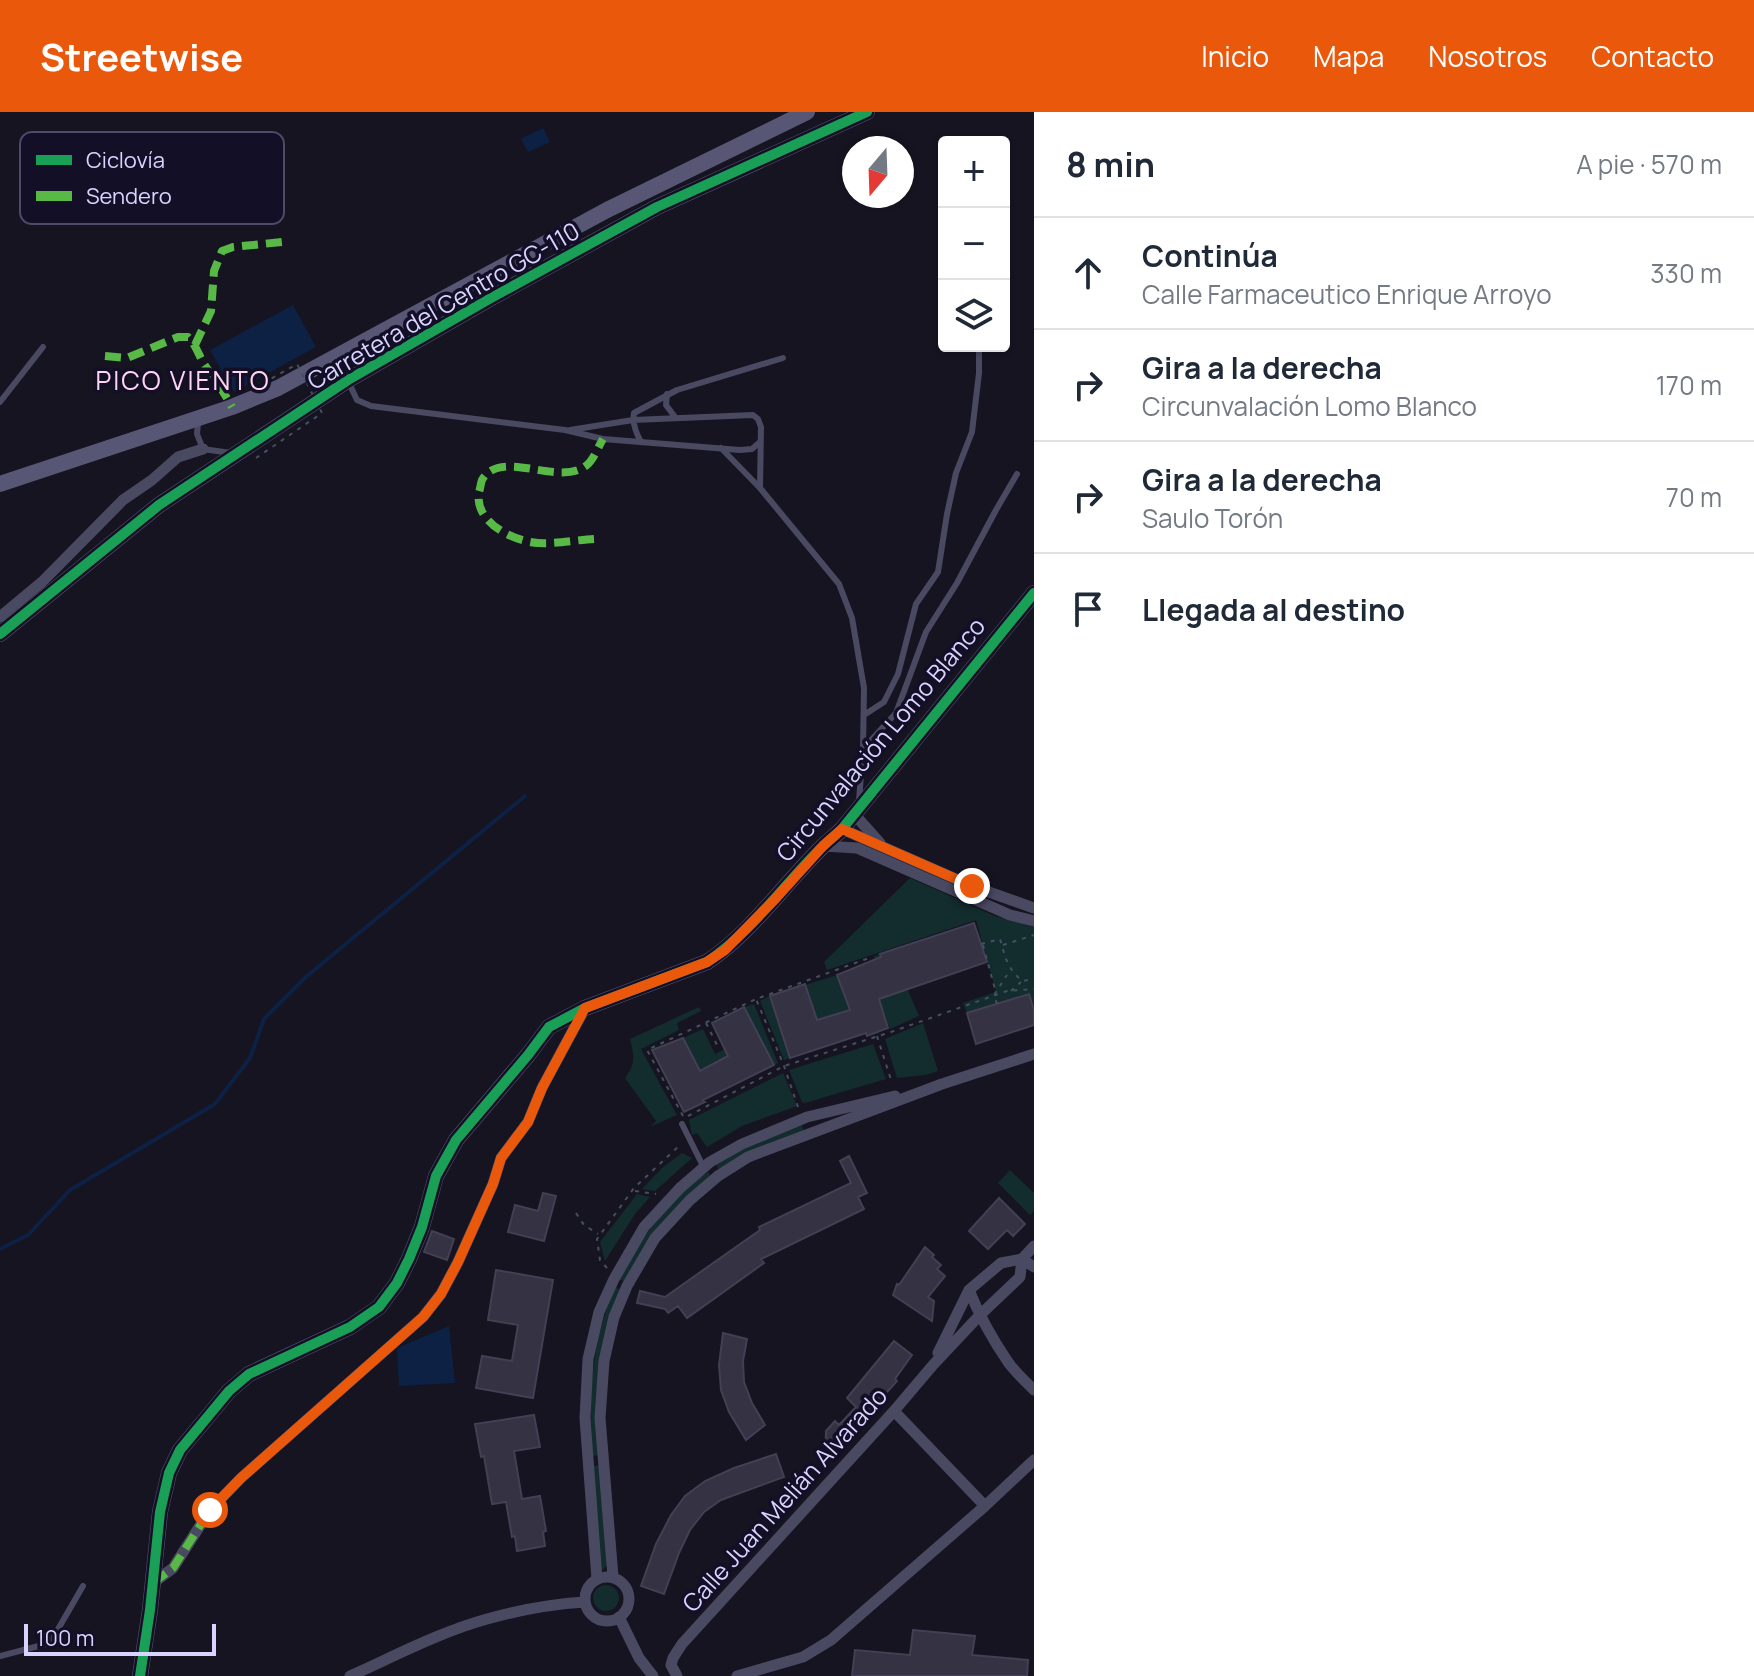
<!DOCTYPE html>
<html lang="es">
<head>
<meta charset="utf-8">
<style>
  body { margin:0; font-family:Manrope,sans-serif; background:#f6f6f7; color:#1f2937 }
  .controls { position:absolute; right:24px; top:24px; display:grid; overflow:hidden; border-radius:8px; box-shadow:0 2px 6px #0004 }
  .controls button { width:72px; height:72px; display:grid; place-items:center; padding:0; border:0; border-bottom:2px solid #e0e1e3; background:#fff; color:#1f2937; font:40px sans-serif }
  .compass { position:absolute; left:842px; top:24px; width:72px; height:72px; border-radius:50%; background:#fff; box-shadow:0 2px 6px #0004; rotate:199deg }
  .scale { position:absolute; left:24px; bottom:20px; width:192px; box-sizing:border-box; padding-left:8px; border:4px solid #d9d4ff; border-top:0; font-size:22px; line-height:28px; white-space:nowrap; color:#d9d4ff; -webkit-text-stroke:6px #130f26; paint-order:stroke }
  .stop { position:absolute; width:24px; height:24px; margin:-18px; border:6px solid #ea580c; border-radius:50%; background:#fff }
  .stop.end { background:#ea580c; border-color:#fff; box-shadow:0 2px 8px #0008 }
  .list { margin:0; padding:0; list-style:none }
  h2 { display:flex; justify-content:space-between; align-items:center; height:104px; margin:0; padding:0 32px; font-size:34px }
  h2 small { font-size:26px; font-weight:400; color:#747a83 }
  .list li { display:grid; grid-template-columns:52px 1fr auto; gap:24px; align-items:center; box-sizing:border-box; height:112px; padding:0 32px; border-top:2px solid #e0e1e3 }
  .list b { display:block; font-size:30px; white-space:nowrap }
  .list p { margin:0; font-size:26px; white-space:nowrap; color:#747a83 }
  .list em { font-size:26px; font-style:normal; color:#747a83 }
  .icon { flex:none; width:44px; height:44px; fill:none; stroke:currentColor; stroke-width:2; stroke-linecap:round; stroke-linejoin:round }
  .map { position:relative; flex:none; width:1034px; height:1564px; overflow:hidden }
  header { display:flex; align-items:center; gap:48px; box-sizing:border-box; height:112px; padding:0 40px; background:#ea580c; color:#fff }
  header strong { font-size:38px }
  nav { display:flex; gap:44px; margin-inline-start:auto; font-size:28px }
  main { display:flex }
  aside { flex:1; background:#fff }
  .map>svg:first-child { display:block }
  .green { fill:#132c2d }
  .water { fill:#0d2144 }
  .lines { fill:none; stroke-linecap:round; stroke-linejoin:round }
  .stream { stroke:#0d2144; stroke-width:4 }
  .building { fill:#343243; stroke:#433f54; stroke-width:2 }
  .path { stroke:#44505f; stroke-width:2; stroke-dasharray:4 6; stroke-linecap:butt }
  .lane { stroke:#4a4962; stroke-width:6 }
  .street { stroke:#4a4962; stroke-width:11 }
  .secondary { stroke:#575674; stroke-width:16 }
  .path-bridge { stroke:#44505f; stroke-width:2; stroke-dasharray:4 6; stroke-linecap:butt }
  .quiet { stroke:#58b947; stroke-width:8; stroke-dasharray:16 8; stroke-linecap:butt }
  .cycleway-casing { stroke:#130f26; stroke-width:15 }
  .cycleway { stroke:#1a9f57; stroke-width:10 }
  .route { stroke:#ea580c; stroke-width:10 }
  .labels { text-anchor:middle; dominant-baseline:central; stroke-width:7; stroke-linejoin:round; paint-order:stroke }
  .street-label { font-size:24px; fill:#d9d4ff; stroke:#130f26 }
  .neighbourhood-label { font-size:26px; letter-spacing:2px; fill:#ffd6f0; stroke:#130f26 }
  .key { fill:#130f26; stroke:#4e4a67; stroke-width:2 }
  .key-label { font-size:22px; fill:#d9d4ff }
</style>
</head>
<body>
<header>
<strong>Streetwise</strong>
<nav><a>Inicio</a><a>Mapa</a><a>Nosotros</a><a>Contacto</a></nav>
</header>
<main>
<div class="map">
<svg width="1034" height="1564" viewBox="0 0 1034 1564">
  <rect width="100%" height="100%" fill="#161421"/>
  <path class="green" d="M 910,766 L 995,804 L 1034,815 L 1034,894 L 1029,881 L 967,901 L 963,891 L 996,880 L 976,808 L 827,858 L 824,850 Z
    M 879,842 L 894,882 L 907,876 L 919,904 L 890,917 L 869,857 L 877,854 L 874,844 Z
    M 837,863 L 850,898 L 817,907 L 805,873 Z
    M 770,884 L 791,946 L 784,948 L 760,889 Z
    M 754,892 L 778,951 L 774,953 L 744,895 Z
    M 699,895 L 701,899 L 677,911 L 679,918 L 641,937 L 677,1003 L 650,1015 L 656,1009 L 625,966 C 636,952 634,943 630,927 Z
    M 923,911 L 938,959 L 926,963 L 897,966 L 885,927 Z
    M 703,917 L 715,942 L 725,937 L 728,945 L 699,959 L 683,926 Z
    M 873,932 L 886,967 L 805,991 L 802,990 L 789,958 Z
    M 783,961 L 797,994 L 742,1014 L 707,1035 L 697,1021 L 692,1023 L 689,1008 Z
    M 802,1013 L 804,1020 L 720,1059 L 716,1053 C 743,1036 771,1023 802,1013 Z
    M 682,1041 L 692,1046 L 655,1079 L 642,1077 L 662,1056 Z
    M 1010,1058 L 1034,1081 L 1034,1099 L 1030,1103 L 998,1071 Z
    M 708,1060 L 712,1065 L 625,1170 L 619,1167 C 641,1126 668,1086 708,1060 Z
    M 637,1082 L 650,1085 L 635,1102 L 605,1149 L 600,1130 Z
    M 615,1175 L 621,1178 L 611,1204 L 599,1343 L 593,1344 C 588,1284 591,1232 615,1175 Z
    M 600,1353 L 607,1453 L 603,1458 L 600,1457 L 593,1354 Z
    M593 1486a13 13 0 1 1 26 0a13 13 0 1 1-26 0Z"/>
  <path class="water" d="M 543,16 L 550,30 L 528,40 L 521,27 Z
    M 293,193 L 316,235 L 234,280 L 210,238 Z
    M 449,1214 L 455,1271 L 399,1274 L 397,1236 Z"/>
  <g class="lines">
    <path class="stream" d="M 0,1137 L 28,1123 L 70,1078 L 215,992 L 250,946 L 264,907 L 307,864 L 525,684"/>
  </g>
  <path class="building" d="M 974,811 L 987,850 L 879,887 L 888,916 L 867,924 L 866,921 L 790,946 L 770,884 L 805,872 L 817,908 L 850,898 L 837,863 L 881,845 L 880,842 Z
    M 1029,882 L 1034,898 L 1034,913 L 976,932 L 967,901 Z
    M 744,895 L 774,953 L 703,988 L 705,990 L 684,1000 L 652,938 L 683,926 L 700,959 L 728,944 L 712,911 Z
    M 849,1044 L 867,1081 L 858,1085 L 864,1097 L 761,1147 L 764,1151 L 687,1206 L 678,1194 L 668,1201 L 665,1197 L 637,1191 L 640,1179 L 665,1185 L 760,1118 L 759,1115 L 851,1071 L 840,1049 Z
    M 543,1081 L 556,1084 L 544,1129 L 508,1120 L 515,1093 L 538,1099 Z
    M 999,1086 L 1025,1112 L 1013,1124 L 1007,1118 L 988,1137 L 969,1119 Z
    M 432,1119 L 454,1127 L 447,1148 L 424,1140 Z
    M 925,1135 L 934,1143 L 932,1145 L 941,1153 L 937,1157 L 945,1164 L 928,1185 L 934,1189 L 932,1209 L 893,1183 L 897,1172 L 899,1173 Z
    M 496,1158 L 553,1168 L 533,1286 L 476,1276 L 482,1244 L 512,1249 L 518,1213 L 488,1208 Z
    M 723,1221 L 747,1227 L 743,1249 L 744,1270 L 752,1291 L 765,1313 L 746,1328 L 729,1300 L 721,1278 L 719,1253 Z
    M 894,1229 L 912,1243 L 895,1267 L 897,1269 L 825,1349 L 826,1319 L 835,1309 L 839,1313 L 856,1295 L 847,1286 Z
    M 534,1303 L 540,1335 L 514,1339 L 522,1387 L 540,1384 L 546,1419 L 543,1420 L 545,1434 L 517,1439 L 515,1424 L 512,1425 L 506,1390 L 492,1392 L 484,1344 L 481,1345 L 475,1312 Z
    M 776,1342 L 784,1365 L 721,1388 L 704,1400 L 690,1418 L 679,1441 L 664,1482 L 641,1474 L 656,1432 L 671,1403 L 685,1384 L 705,1369 L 734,1356 Z
    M 913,1518 L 975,1524 L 972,1543 L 1028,1548 L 1027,1564 L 852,1564 L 855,1538 L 910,1543 Z"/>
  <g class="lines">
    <path class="path" d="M 981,832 L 1000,827 C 1006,847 1006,854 1022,869 L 1034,867
      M 983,833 L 996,881
      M 1003,833 L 1034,823
      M 1011,879 L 1021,870
      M 706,911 L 719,937
      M 877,924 L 892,971
      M 798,995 L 784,954 L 756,887 L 869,846
      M 683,1004 L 647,938 L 756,887
      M 688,1004 L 784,954 L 891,920 L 1007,879 L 1034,877
      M 635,1079 L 656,1082
      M 576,1101 L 584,1113 L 598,1122
      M 607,1156 L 600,1148 L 597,1127 L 634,1076 L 680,1033"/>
    <path class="lane" d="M 349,271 L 357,288 L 371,294 L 565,318 L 603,327 L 740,338 L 752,337 L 760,330
      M 667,282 L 666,293 L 675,305
      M 0,290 L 43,235
      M 198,310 L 197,322 L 203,337 L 231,341
      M 570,318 L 633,308 L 753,303 L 758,307 L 761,315 L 760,376
      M 641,330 C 636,321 632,311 634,301 L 677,278 L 783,246
      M 721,336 L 760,376 L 839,472 L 852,506 L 864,576 L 863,637 L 859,689
      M 864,603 L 884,590 L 898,562 L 916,492 L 938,460 L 947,402 L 956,361 L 972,320 L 979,261 L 979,234
      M 863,637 L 896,601 L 926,520 L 957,471 L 996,398 L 1017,362
      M 682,1012 L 704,1056
      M 0,1544 L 50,1531 L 83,1474"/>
    <path class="street" d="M 0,505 L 42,470 L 123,388 L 152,368 L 178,345 L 203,337
      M 854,702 L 880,731
      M 842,717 L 972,774 L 1034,796
      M 823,734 L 857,736 L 1010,803 L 1034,809
      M 969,1178 C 979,1203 993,1228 1008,1250 C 1015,1260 1025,1269 1034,1278
      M 938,1241 L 969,1178 L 1001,1151 L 1022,1147 L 1034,1155
      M 894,1299 L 985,1394
      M 613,1465 L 600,1306 L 604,1249 L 614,1205 L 627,1174 L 655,1126 L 690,1088 L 718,1064 L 748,1045 L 942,972 L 1034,942
      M585 1487a22 22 0 1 1 44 0a22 22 0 1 1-44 0Z
      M 597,1467 L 585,1306 L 588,1247 L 599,1200 L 614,1167 L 644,1115 L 680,1076 L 710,1050 L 742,1032 L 807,1005 L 895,984
      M 153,1471 L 173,1456 L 210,1398 L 241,1366 L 423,1205 L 441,1182 L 458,1150 L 493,1072 L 501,1046 L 528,1010 L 542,976 L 585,896
      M 619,1505 L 639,1546 L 653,1564
      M 350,1564 C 395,1544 440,1520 487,1507 C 519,1498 552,1492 585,1490
      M 677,1564 L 671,1553 L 673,1546 L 682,1532 L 894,1299 L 933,1253 L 979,1204 L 1020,1165 L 1022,1147 L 1034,1134
      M 737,1564 L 803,1545 L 831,1528 L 985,1394 L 1034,1348"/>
    <path class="secondary" d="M 0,372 L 232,295 L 278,276 L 607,98 L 807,0
      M 0,522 L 159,393 L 348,268 L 491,186 L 657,95 L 867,0
      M 140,1564 L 150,1498 L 160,1400 L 169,1361 L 180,1338 L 229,1279 L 249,1262 L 350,1215 L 379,1195 L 397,1171 L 409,1147 L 422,1115 L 436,1064 L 456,1028 L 528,943 L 549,915 L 585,896 L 707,850 C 753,819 784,772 823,734 C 829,728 836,723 842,717 L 1034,481"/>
    <path class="path-bridge" d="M 256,346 L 322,301 L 297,252 L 260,273 L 262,284
      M 997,892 L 994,883 L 1007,863"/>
    <path class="quiet" d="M 195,233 L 211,199 L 214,159 L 222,139 L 233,135 L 282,130
      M 105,244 L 127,246 L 178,225 L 188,225 C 197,234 199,245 206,255 C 215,268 224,280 232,295
      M 594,427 C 576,428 556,432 538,431 C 512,429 474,410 479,380 C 480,378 481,370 482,368 C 501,335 559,376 587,353 C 594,347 598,335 603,327
      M 153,1471 L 173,1456 L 210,1398 L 241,1366 L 423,1205 L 441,1182 L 458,1150 L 493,1072 L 501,1046 L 528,1010 L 542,976 L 584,899"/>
    <g class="cycleway-casing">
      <path id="cycleway" d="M 0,522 L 159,393 L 348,268 L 491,186 L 657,95 L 867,0
        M 140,1564 L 150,1498 L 160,1400 L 169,1361 L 180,1338 L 229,1279 L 249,1262 L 350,1215 L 379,1195 L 397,1171 L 409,1147 L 422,1115 L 436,1064 L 456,1028 L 528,943 L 549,915 L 585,896 L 707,850 C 753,819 784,772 823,734 C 829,728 836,723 842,717 L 1034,481"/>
    </g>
    <use href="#cycleway" class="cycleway"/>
  </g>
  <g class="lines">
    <path class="route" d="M 210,1398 L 241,1366 L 423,1205 L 441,1182 L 458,1150 L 493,1072 L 501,1046 L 528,1010 L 542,976 L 585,896 L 707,850 L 725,838 L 777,785 L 823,734 L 842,717 L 972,774"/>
  </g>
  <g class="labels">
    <g class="street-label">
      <text transform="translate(443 193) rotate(-30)">Carretera del Centro GC-110</text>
      <text transform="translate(880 627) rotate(-50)">Circunvalación Lomo Blanco</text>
      <text transform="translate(784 1387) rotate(-48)">Calle Juan Melián Alvarado</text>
    </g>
    <g class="neighbourhood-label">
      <text x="183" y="268">PICO VIENTO</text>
    </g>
  </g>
  <rect x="20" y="20" width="264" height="92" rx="12" class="key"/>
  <rect x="36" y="43" width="36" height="10" fill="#1a9f57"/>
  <rect x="36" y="79" width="36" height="10" fill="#58b947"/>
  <g class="key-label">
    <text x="86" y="56">Ciclovía</text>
    <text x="86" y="92">Sendero</text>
  </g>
</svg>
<div class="controls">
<button>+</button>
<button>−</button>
<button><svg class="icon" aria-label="layers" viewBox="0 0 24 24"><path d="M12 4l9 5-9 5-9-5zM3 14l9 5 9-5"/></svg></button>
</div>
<svg class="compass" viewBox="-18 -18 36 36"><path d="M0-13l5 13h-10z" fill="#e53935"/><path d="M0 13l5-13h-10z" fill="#747a83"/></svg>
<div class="scale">100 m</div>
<div class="stop" style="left:210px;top:1398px"></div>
<div class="stop end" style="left:972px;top:774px"></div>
</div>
<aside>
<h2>8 min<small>A pie · 570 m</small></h2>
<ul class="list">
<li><svg class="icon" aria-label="ahead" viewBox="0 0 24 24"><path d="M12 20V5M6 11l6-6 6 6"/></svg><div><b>Continúa</b><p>Calle Farmaceutico Enrique Arroyo</p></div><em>330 m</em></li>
<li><svg class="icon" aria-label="right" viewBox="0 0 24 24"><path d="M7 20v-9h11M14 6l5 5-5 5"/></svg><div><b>Gira a la derecha</b><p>Circunvalación Lomo Blanco</p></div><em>170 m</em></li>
<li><svg class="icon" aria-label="right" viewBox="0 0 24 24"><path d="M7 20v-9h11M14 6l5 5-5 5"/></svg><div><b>Gira a la derecha</b><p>Saulo Torón</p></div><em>70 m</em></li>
<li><svg class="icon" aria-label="arrive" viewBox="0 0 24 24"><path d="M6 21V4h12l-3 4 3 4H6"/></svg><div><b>Llegada al destino</b></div></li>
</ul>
</aside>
</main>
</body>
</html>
